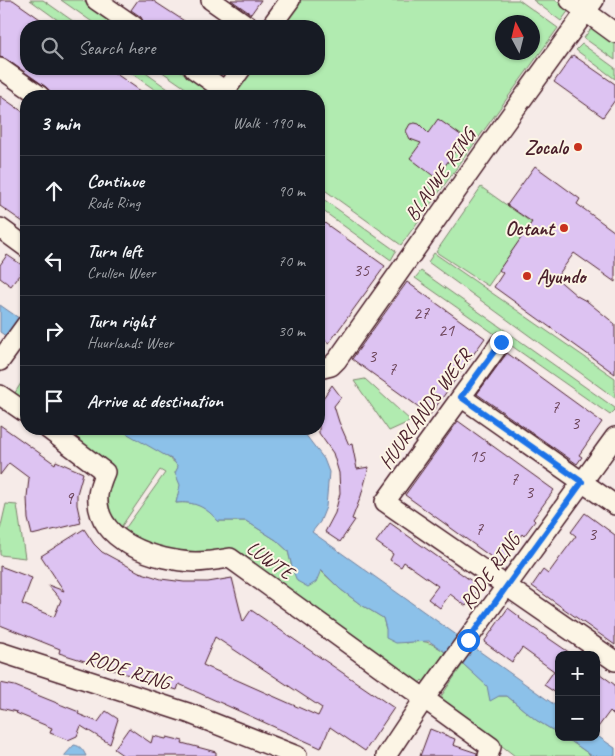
<!DOCTYPE html>
<html lang="en">
<head>
<meta charset="utf-8">
<style>
  body { margin:0; font-family:Caveat,sans-serif; background:#242831; color:#f1f3f6 }
  .controls { position:absolute; right:15px; bottom:15px; display:grid; overflow:hidden; border-radius:10px; box-shadow:0 1px 4px #0004 }
  .controls button { width:45px; height:45px; display:grid; place-items:center; padding:0; border:0; border-bottom:1px solid #363941; background:#171b24; color:#f1f3f6; font:25px sans-serif }
  .compass { position:absolute; left:495px; top:15px; width:45px; height:45px; border-radius:50%; background:#171b24; box-shadow:0 1px 4px #0004; rotate:353deg }
  .stop { position:absolute; width:15px; height:15px; margin:-11px; border:4px solid #1a73e8; border-radius:50%; background:#fff }
  .stop.end { background:#1a73e8; border-color:#fff; box-shadow:0 1px 5px #0008 }
  .list { margin:0; padding:0; list-style:none }
  h2 { display:flex; justify-content:space-between; align-items:center; height:65px; margin:0; padding:0 20px; font-size:21px }
  h2 small { font-size:16px; font-weight:400; color:#9ea1a6 }
  .list li { display:grid; grid-template-columns:32px 1fr auto; gap:15px; align-items:center; box-sizing:border-box; height:70px; padding:0 20px; border-top:1px solid #363941 }
  .list b { display:block; font-size:19px; white-space:nowrap }
  .list p { margin:0; font-size:16px; white-space:nowrap; color:#9ea1a6 }
  .list em { font-size:16px; font-style:normal; color:#9ea1a6 }
  .icon { flex:none; width:28px; height:28px; fill:none; stroke:currentColor; stroke-width:2; stroke-linecap:round; stroke-linejoin:round }
  .map { position:relative; flex:none; width:615px; height:756px; overflow:hidden }
  .search { position:absolute; background:#171b24; box-shadow:0 1px 4px #0004; left:20px; top:20px; width:305px; height:55px; display:flex; align-items:center; gap:12px; box-sizing:border-box; padding:0 18px; border-radius:20px; color:#9ea1a6; font-size:19px }
  .panel { position:absolute; background:#171b24; box-shadow:0 1px 4px #0004; left:20px; top:90px; width:305px; height:345px; border-radius:20px }
  .map>svg:first-child { display:block }
  .green { fill:#b1ebb0; stroke:#7e856e; fill-rule:evenodd }
  .water { fill:#8cc1e9; stroke:#72809d }
  .building { fill:#ddc3f2; stroke:#4a1f2b; fill-rule:evenodd }
  .lines { fill:none; stroke-linecap:round; stroke-linejoin:round }
  .minor-casing { stroke:#4a1f2b; stroke-width:22 }
  .minor { stroke:#fcf5e5; stroke-width:19 }
  .route { stroke:#1a73e8; stroke-width:6 }
  .poi-dot { fill:#c8321e; stroke:#fcf5e5; stroke-width:2 }
  .labels { text-anchor:middle; dominant-baseline:central; stroke-width:4; stroke-linejoin:round; paint-order:stroke }
  .number-label { font-size:18px; fill:#6f485d }
  .poi-label { font-size:20px; font-weight:bold; fill:#4a1f2b; stroke:#fcf5e5; text-anchor:end }
  .street-label { font-size:20px; fill:#4a1f2b; stroke:#fcf5e5 }
</style>
</head>
<body>
<div class="map">
<svg width="615" height="756" viewBox="0 0 615 756">
  <rect width="100%" height="100%" fill="#f6ebe8"/>
  <filter id="ink" filterUnits="userSpaceOnUse"><feTurbulence type="fractalNoise" baseFrequency=".02" numOctaves="2"/><feDisplacementMap in="SourceGraphic" scale="10" xChannelSelector="R" yChannelSelector="G"/><feConvolveMatrix kernelMatrix="1 2 1 2 8 2 1 2 1" color-interpolation-filters="sRGB"/></filter>
  <g filter="url(#ink)">
    <path class="green" d="M 30,0 L 43,0 L 80,26 L 66,26 Z
      M 61,0 L 82,0 L 118,26 L 98,26 Z
      M 299,0 L 519,0 L 558,28 L 401,245 L 319,186 L 319,96 L 231,96 L 250,69 L 319,69 L 319,26 L 280,26 ZM 502,22 L 532,22 L 532,52 L 502,52 Z
      M 533,0 L 555,0 L 569,10 L 561,21 Z
      M 592,27 L 615,43 L 615,60 L 584,38 Z
      M 582,44 L 615,68 L 615,79 L 576,50 Z
      M 125,69 L 140,69 L 178,96 L 164,96 Z
      M 158,69 L 178,69 L 216,96 L 197,96 Z
      M 481,187 L 532,223 L 488,286 L 436,252 Z
      M 319,196 L 396,251 L 391,260 L 319,208 Z
      M 434,253 L 615,378 L 615,398 L 428,262 Z
      M 421,271 L 615,408 L 615,410 L 610,415 L 415,278 Z
      M 26,375 L 26,406 L 13,396 Z
      M 365,379 L 411,421 L 389,431 L 354,381 Z
      M 58,429 C 71,429 111,426 120,429 C 133,434 171,457 179,467 L 175,473 L 181,485 L 176,503 C 195,501 206,507 218,521 L 246,521 L 276,540 L 288,551 L 293,571 L 320,570 L 340,589 L 360,604 L 383,618 L 386,629 L 406,643 C 425,639 430,642 445,652 L 425,683 L 422,680 L 415,688 L 229,552 L 179,555 L 122,533 L 165,473 L 160,470 L 119,530 L 112,525 L 104,496 L 115,470 Z
      M 6,504 L 17,505 L 25,558 L 0,555 L 0,530 Z
      M 463,664 L 499,696 L 507,696 L 536,720 L 559,734 L 559,737 L 565,737 L 592,756 L 515,756 L 440,698 Z"/>
    <path class="water" d="M 0,305 L 26,323 L 26,350 L 0,332 Z
      M 119,429 L 300,429 L 302,430 L 324,459 L 329,472 L 326,507 L 320,522 L 312,532 L 559,708 L 559,734 L 536,720 L 507,696 L 499,696 L 490,701 L 487,686 L 463,664 L 429,641 L 396,643 L 386,638 L 386,629 L 383,618 L 360,604 L 340,589 L 321,570 L 316,582 L 308,587 L 297,581 L 293,571 L 288,551 L 276,540 L 246,521 L 218,521 C 206,507 194,501 176,503 L 180,485 L 175,473 L 178,467 L 173,460 Z
      M 596,735 L 615,748 L 615,756 L 592,756 L 565,737 L 596,737 Z
      M 74,745 C 81,746 83,750 86,756 L 64,756 Z"/>
    <path class="building" d="M 0,0 L 13,0 L 50,26 L 26,26 L 26,69 L 109,69 L 148,96 L 55,96 L 46,87 L 6,59 L 0,57 Z
      M 138,0 L 152,0 L 192,26 L 145,26 L 141,17 L 131,10 Z
      M 231,0 L 261,0 L 251,14 Z
      M 573,55 L 615,84 L 615,100 L 603,117 L 554,82 Z
      M 0,96 L 26,114 L 26,224 L 0,206 Z
      M 438,119 L 465,138 L 436,178 L 410,158 L 421,143 L 410,139 L 406,131 L 410,124 L 415,123 L 419,124 L 428,133 Z
      M 535,166 L 580,199 L 577,204 L 615,232 L 615,282 L 574,253 L 556,278 L 577,296 L 588,302 L 615,324 L 615,374 L 494,287 L 503,273 L 499,270 L 532,222 L 507,205 Z
      M 319,219 L 385,266 L 329,343 L 319,336 L 319,282 L 322,277 L 319,275 Z
      M 7,255 L 25,267 L 11,286 L 0,278 L 0,265 Z
      M 407,282 L 485,338 L 430,415 L 352,359 Z
      M 507,353 L 602,422 L 579,455 L 582,457 L 577,464 L 477,394 Z
      M 332,385 L 341,397 L 334,406 L 339,422 L 349,445 L 352,444 L 357,469 L 369,467 L 361,496 L 352,519 L 355,520 L 340,542 L 325,532 L 335,513 L 340,493 L 339,473 L 333,453 L 319,433 L 319,404 Z
      M 458,421 L 554,490 L 533,519 L 535,521 L 524,536 L 522,534 L 501,564 L 405,495 Z
      M 0,425 L 55,464 L 56,461 L 83,473 L 77,494 L 77,505 L 81,523 L 32,535 L 28,519 L 27,497 L 29,478 L 9,463 L 0,475 Z
      M 585,513 L 615,535 L 615,645 L 532,586 L 543,570 L 548,574 L 564,552 L 576,536 L 571,532 Z
      M 390,523 L 480,587 L 466,606 L 450,594 L 440,608 L 428,599 L 438,586 L 404,562 L 401,567 L 390,560 L 393,554 L 376,542 Z
      M 84,529 L 94,544 L 102,552 L 139,572 L 161,579 L 184,582 L 208,582 L 232,578 L 243,622 L 251,610 L 394,708 L 365,751 L 330,727 L 321,748 L 179,684 L 177,690 L 59,653 L 60,649 L 0,625 L 0,566 L 32,578 L 22,604 L 54,617 L 61,600 L 48,585 L 64,591 L 41,556 ZM 215,637 L 322,708 L 318,716 L 203,665 Z
      M 508,608 L 520,617 L 519,618 L 573,655 L 559,655 L 559,695 L 544,685 L 554,671 L 522,648 L 512,662 L 484,642 Z
      M 596,671 L 615,685 L 615,716 L 610,711 L 596,730 Z
      M 0,683 L 15,686 L 79,712 L 78,714 L 98,722 L 106,711 L 118,719 L 110,744 L 81,726 L 77,736 L 68,740 L 50,733 L 52,728 L 16,713 L 17,712 L 0,708 Z
      M 129,728 L 151,743 L 153,736 L 166,739 L 167,737 L 183,741 L 182,743 L 216,752 L 216,756 L 124,756 L 114,749 Z
      M 430,729 L 455,739 L 453,745 L 477,753 L 477,756 L 420,756 Z"/>
    <g class="lines">
      <g class="minor-casing">
        <path id="minor" d="M 96,0 L 134,26
          M 211,0 L 248,26
          M 570,0 L 615,33
          M 271,26 L 290,0
          M 0,68 L 40,96
          M 194,69 L 225,91 L 241,69
          M 0,228 L 26,247
          M 501,342 L 385,502 L 615,661
          M 0,361 L 26,325
          M 319,369 L 331,366 L 337,360 L 494,138 L 594,0
          M 0,395 L 26,413
          M 461,397 L 615,505
          M 48,429 L 105,472 C 102,479 99,487 98,495 C 94,542 158,561 195,562 C 206,562 218,560 230,558 L 491,747 L 488,756
          M 0,652 L 188,713 L 297,756
          M 386,756 L 424,699 L 615,437"/>
      </g>
      <use href="#minor" class="minor"/>
    </g>
  </g>
  <g class="lines" filter="url(#ink)">
    <path class="route" d="M 468,640 L 582,482 L 461,397 L 501,342"/>
  </g>
  <g class="poi-dot">
    <circle cx="578" cy="147" r="5"/>
    <circle cx="564" cy="228" r="5"/>
    <circle cx="527" cy="276" r="5"/>
  </g>
  <g class="labels">
    <g class="number-label">
      <text x="361" y="270">35</text>
      <text x="421" y="313">27</text>
      <text x="446" y="330">21</text>
      <text x="372" y="356">3</text>
      <text x="392" y="369">7</text>
      <text x="555" y="407">7</text>
      <text x="575" y="423">3</text>
      <text x="477" y="456">15</text>
      <text x="514" y="479">7</text>
      <text x="529" y="492">3</text>
      <text x="69" y="498">9</text>
      <text x="479" y="529">7</text>
      <text x="592" y="534">3</text>
    </g>
    <g class="poi-label">
      <text x="568" y="147">Zocalo</text>
      <text x="554" y="228">Octant</text>
      <text x="537" y="276" text-anchor="start">Ayundo</text>
    </g>
    <g class="street-label">
      <text transform="translate(440 175) rotate(-55)">BLAUWE RING</text>
      <text transform="translate(425 409) rotate(-54)">HUURLANDS WEER</text>
      <text transform="translate(270 560) rotate(35)">LUWTE</text>
      <text transform="translate(490 571) rotate(-54)">RODE RING</text>
      <text transform="translate(128 670) rotate(18)">RODE RING</text>
    </g>
  </g>
</svg>
<div class="controls">
<button>+</button>
<button>−</button>
</div>
<svg class="compass" viewBox="-18 -18 36 36"><path d="M0-13l5 13h-10z" fill="#e53935"/><path d="M0 13l5-13h-10z" fill="#9ea1a6"/></svg>
<div class="stop" style="left:468px;top:640px"></div>
<div class="stop end" style="left:501px;top:342px"></div>
<div class="search"><svg class="icon" aria-label="search" viewBox="0 0 24 24"><circle cx="10" cy="10" r="6"/><path d="M15 15l6 6"/></svg>Search here</div>
<section class="panel">
<h2>3 min<small>Walk · 190 m</small></h2>
<ul class="list">
<li><svg class="icon" aria-label="ahead" viewBox="0 0 24 24"><path d="M12 20V5M6 11l6-6 6 6"/></svg><div><b>Continue</b><p>Rode Ring</p></div><em>90 m</em></li>
<li><svg class="icon" aria-label="left" viewBox="0 0 24 24"><path d="M17 20v-9H6M10 6l-5 5 5 5"/></svg><div><b>Turn left</b><p>Crullen Weer</p></div><em>70 m</em></li>
<li><svg class="icon" aria-label="right" viewBox="0 0 24 24"><path d="M7 20v-9h11M14 6l5 5-5 5"/></svg><div><b>Turn right</b><p>Huurlands Weer</p></div><em>30 m</em></li>
<li><svg class="icon" aria-label="arrive" viewBox="0 0 24 24"><path d="M6 21V4h12l-3 4 3 4H6"/></svg><div><b>Arrive at destination</b></div></li>
</ul>
</section>
</div>
</body>
</html>
